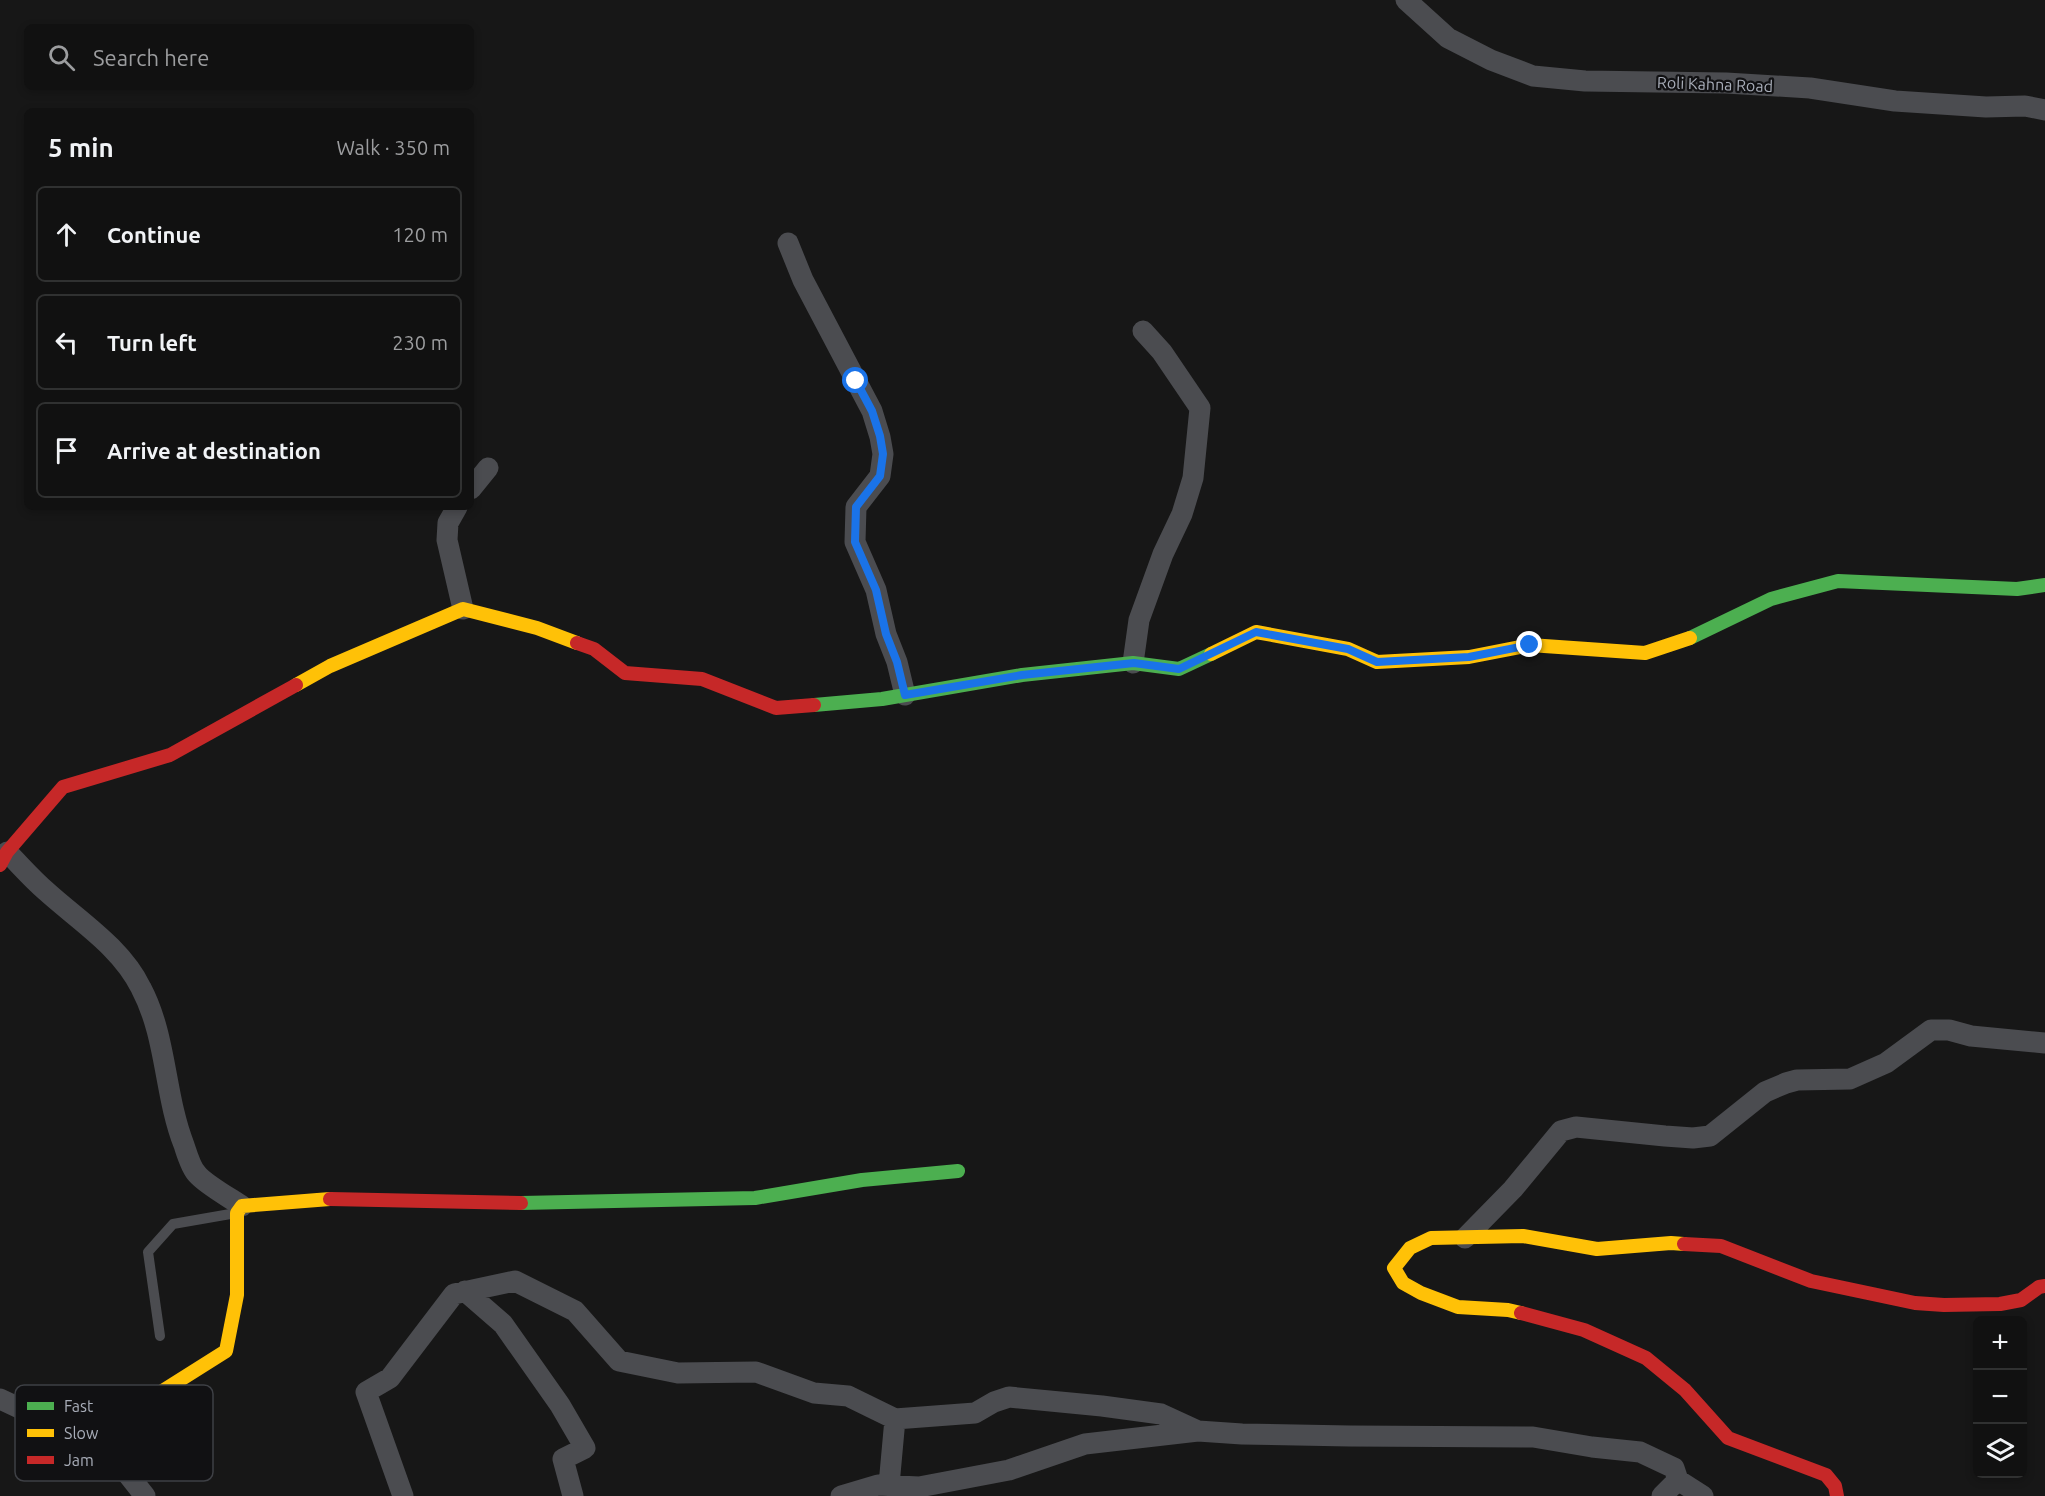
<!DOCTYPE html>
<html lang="en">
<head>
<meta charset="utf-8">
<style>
  body { margin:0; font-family:Ubuntu,sans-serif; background:#1e1f1f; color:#f1f3f6 }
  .controls { position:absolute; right:18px; bottom:18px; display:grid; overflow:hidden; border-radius:9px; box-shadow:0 3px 9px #0003 }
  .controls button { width:54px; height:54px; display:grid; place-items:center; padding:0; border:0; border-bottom:2px solid #303131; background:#111; color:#f1f3f6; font:30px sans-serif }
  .stop { position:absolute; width:18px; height:18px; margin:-14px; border:4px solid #1a73e8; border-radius:50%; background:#fff }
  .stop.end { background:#1a73e8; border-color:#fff; box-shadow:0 2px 6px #0008 }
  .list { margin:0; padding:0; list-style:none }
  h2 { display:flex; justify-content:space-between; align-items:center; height:78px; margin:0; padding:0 24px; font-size:26px }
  h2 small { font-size:20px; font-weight:400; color:#9c9d9f }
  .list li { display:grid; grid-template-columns:39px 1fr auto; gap:18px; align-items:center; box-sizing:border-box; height:96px; margin:0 12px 12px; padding:0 12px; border:2px solid #303131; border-radius:9px }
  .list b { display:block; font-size:22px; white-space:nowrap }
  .list em { font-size:20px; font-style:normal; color:#9c9d9f }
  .icon { flex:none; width:33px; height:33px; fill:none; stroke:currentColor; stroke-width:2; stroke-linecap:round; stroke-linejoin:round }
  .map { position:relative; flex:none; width:2045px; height:1496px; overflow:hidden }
  .search { position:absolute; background:#111; box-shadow:0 3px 9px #0003; left:24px; top:24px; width:450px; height:66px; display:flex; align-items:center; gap:15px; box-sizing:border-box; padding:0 21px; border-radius:9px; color:#9c9d9f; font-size:22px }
  .panel { position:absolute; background:#111; box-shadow:0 3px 9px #0003; left:24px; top:108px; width:450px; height:402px; border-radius:9px }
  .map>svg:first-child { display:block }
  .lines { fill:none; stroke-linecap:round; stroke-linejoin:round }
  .lane { stroke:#4b4c50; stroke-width:10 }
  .street { stroke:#4b4c50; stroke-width:21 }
  .fast { stroke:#4caf50; stroke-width:14 }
  .slow { stroke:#ffc107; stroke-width:14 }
  .jam { stroke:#c62828; stroke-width:14 }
  .route { stroke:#1a73e8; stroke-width:8 }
  .labels { text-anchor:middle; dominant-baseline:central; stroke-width:4.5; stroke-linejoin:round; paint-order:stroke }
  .street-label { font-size:16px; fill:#a8adb8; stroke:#111113 }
  .key { fill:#111113; stroke:#3e4045; stroke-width:1.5 }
  .key-label { font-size:16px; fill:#a8adb8 }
</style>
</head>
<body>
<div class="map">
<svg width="2045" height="1496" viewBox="0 0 2045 1496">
  <rect width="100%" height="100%" fill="#171717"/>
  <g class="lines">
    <path class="lane" d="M 160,1336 L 148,1252 L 173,1224 L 236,1213"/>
    <path class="street" d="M 1406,0 L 1448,38 L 1491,60 L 1533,76 L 1585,81 L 1726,83 L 1810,88 L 1895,101 L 1986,107 L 2025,106 L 2045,110
      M 788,243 L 803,280 L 872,411 L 880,437 L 883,454 L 880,476 L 856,507 L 855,542 L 876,590 L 886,634 L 897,662 L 905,695
      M 471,489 L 488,468
      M 457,507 L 448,523 L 447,540 L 463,609
      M 1133,663 L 1139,620 L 1163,554 L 1182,514 L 1193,478 L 1200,408 L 1162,352 L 1143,331
      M 7,852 C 20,865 32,879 46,891 C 79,921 121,947 141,988 C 167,1037 164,1094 184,1145 C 187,1154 191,1168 197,1174 C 205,1184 230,1198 242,1206
      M 1465,1238 L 1513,1189 L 1561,1131 L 1576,1127 L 1665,1136 L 1693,1138 L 1710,1136 L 1765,1092 L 1786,1083 L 1797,1080 L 1850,1079 L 1886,1063 L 1931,1030 L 1949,1030 L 1971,1036 L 2045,1043
      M 465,1291 L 503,1324 L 560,1405 L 585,1448 L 563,1459 L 573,1496
      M 0,1399 L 96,1444 L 126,1472 L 145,1496
      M 895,1419 L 975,1413 L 994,1402 L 1009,1397 L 1102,1406 L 1161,1414 L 1198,1431
      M 1678,1480 L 1703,1496
      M 403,1496 L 366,1392 L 390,1378 L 454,1294 L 515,1281 L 575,1311 L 619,1361 L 678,1373 L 756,1372 L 814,1393 L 848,1396 L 895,1419 L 889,1485
      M 841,1496 L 878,1485 L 919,1487 L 1009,1470 L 1085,1444 L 1198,1431 L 1242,1434 L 1350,1436 L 1533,1437 L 1592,1447 L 1640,1452 L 1674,1468 L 1678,1480 L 1662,1496"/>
    <path class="fast" d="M 1690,638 L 1771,599 L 1838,581 L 2017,589 L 2045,585
      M 814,705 L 882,699 L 1022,675 L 1133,663 L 1179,669 L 1211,654
      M 521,1203 L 755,1198 L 862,1180 L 958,1171"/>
    <path class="slow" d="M 1211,654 L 1256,632 L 1348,649 L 1377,662 L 1469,657 L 1530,645 L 1645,653 L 1690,638
      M 296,685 L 330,666 L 463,609 L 537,628 L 577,643
      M 1521,1313 L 1508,1310 L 1458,1307 L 1421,1293 L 1403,1283 L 1394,1268 L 1410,1248 L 1431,1238 L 1523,1236 L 1597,1249 L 1671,1243 L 1684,1244
      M 56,1425 L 99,1416 L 161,1392 L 226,1351 L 237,1295 L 237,1213 L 242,1206 L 330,1199"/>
    <path class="jam" d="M 577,643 L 594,649 L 625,673 L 702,679 L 776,708 L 814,705
      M 0,865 L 7,852 L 63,787 L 170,755 L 296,685
      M 330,1199 L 521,1203
      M 1684,1244 L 1721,1246 L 1811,1281 L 1915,1303 L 1944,1305 L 2000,1304 L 2021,1300 L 2039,1287 L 2045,1286
      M 1521,1313 L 1584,1330 L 1646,1358 L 1685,1390 L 1728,1438 L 1826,1475 L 1835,1486 L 1837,1496"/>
  </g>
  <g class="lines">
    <path class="route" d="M 856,381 L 872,411 L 880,436 L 883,454 L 880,476 L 856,507 L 855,542 L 876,590 L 886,634 L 897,662 L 905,695 L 1022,675 L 1134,663 L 1179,669 L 1256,632 L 1348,649 L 1377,662 L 1469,657 L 1530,645"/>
  </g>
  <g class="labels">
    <g class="street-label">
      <text transform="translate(1715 84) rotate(2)">Roli Kahna Road</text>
    </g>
  </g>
  <rect x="15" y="1385" width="198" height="96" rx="9" class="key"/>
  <rect x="27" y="1402" width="27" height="8" fill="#4caf50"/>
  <rect x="27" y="1429" width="27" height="8" fill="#ffc107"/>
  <rect x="27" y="1456" width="27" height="8" fill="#c62828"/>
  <g class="key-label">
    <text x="64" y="1412">Fast</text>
    <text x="64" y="1439">Slow</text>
    <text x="64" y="1466">Jam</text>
  </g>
</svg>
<div class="controls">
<button>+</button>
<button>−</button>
<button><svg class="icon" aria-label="layers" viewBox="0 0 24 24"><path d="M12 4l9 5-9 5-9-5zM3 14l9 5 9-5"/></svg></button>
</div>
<div class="stop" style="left:856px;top:381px"></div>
<div class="stop end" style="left:1530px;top:645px"></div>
<div class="search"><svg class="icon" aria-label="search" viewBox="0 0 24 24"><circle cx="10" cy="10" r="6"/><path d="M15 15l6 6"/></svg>Search here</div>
<section class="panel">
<h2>5 min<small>Walk · 350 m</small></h2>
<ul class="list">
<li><svg class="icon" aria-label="ahead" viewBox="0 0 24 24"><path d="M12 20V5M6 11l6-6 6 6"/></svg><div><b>Continue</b></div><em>120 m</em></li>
<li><svg class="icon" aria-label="left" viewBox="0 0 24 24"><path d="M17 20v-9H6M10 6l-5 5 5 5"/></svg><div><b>Turn left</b></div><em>230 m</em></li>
<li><svg class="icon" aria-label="arrive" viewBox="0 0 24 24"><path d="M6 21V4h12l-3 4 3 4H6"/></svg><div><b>Arrive at destination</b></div></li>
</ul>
</section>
</div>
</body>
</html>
